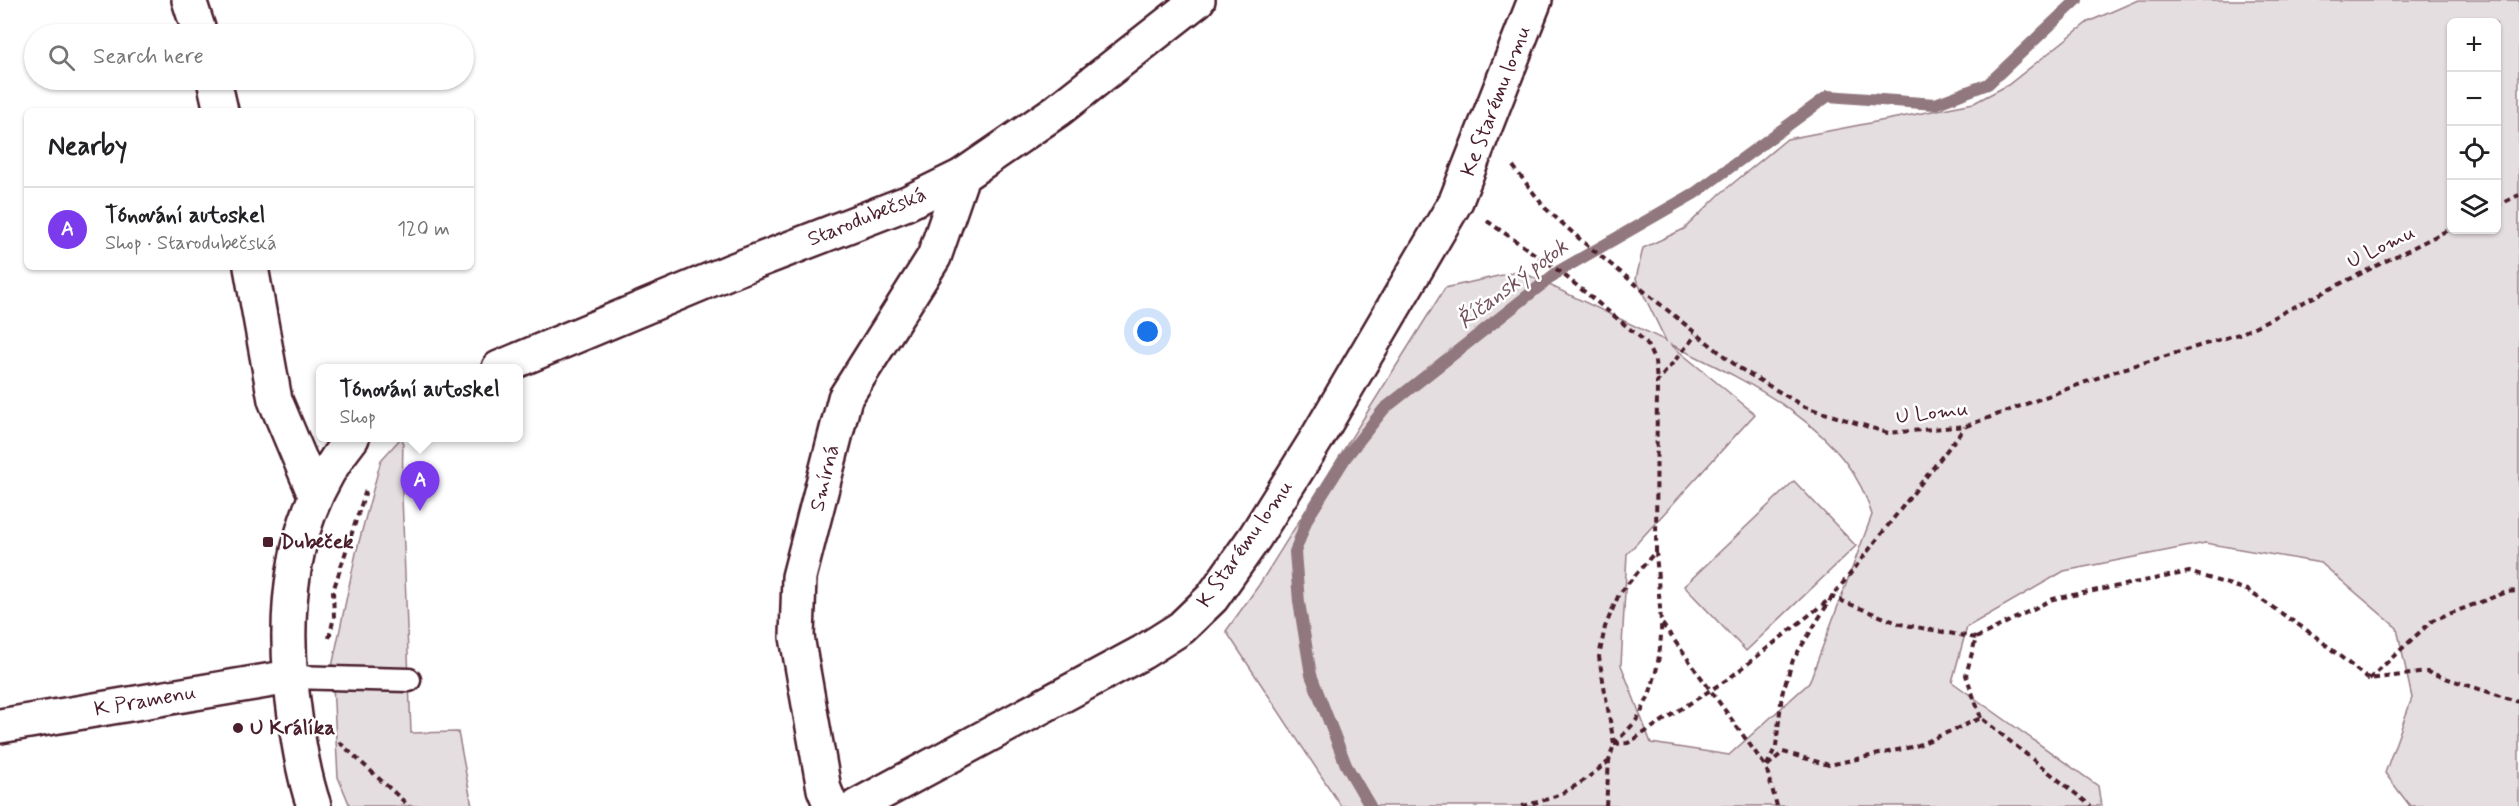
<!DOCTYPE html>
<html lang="en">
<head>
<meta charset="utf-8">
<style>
  body { margin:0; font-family:Mynerve,sans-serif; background:#f6f6f6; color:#202124 }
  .controls { position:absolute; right:18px; top:18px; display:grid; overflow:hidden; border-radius:9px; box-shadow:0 2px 4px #0004 }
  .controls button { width:54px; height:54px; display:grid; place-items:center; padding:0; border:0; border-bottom:2px solid #e0e0e0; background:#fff; color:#202124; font:30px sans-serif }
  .you { position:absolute; left:1148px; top:332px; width:21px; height:21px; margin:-15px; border:4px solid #fff; border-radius:50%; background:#1a73e8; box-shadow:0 0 0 9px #1a73e833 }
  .badge { display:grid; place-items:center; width:39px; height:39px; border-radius:50%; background:#7c3aed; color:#fff; font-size:20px; font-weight:700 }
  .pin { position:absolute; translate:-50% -50px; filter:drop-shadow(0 2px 3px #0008) }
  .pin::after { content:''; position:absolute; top:32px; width:21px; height:18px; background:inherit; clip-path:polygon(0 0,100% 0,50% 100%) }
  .popup { position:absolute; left:316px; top:364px; width:207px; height:78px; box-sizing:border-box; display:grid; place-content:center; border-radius:9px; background:#fff; filter:drop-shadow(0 2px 4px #0005); font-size:20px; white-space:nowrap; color:#757577 }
  .popup b { font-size:22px; color:#202124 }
  .popup::after { content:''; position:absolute; left:50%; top:100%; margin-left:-12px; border:12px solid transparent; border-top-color:#fff }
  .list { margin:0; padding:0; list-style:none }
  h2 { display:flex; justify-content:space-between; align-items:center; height:78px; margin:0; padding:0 24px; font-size:26px }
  h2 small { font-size:20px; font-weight:400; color:#757577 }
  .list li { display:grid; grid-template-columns:39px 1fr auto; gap:18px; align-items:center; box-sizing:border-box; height:84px; padding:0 24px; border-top:2px solid #e0e0e0 }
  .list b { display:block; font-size:22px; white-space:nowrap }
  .list p { margin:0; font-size:20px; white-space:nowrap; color:#757577 }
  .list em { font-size:20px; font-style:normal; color:#757577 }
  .icon { flex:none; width:33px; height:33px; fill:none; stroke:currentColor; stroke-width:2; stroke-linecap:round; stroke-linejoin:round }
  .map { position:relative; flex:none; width:2519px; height:806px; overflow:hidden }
  .search { position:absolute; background:#fff; box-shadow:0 2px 4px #0004; left:24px; top:24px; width:450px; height:66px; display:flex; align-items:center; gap:15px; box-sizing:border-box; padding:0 21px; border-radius:33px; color:#757577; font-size:22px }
  .panel { position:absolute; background:#fff; box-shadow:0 2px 4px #0004; left:24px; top:108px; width:450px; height:162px; border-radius:9px }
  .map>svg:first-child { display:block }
  .green { fill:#e5dee0; stroke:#987e86; stroke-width:1.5; fill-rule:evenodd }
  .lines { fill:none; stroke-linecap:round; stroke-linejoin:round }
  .stream { stroke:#91787e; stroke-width:12 }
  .service-casing { stroke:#4a1f2b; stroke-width:27 }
  .minor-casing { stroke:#4a1f2b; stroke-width:38 }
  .tertiary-casing { stroke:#4a1f2b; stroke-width:38 }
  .path { stroke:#4a1f2b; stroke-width:4; stroke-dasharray:6 4.5; stroke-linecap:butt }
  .service { stroke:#fff; stroke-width:22 }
  .minor { stroke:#fff; stroke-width:33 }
  .tertiary { stroke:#fff; stroke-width:33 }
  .poi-dot { fill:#4a1f2b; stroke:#fff; stroke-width:2 }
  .labels { text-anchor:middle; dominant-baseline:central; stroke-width:5; stroke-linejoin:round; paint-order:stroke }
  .street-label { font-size:21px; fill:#4a1f2b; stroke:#fff }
  .poi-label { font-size:21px; font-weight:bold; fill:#4a1f2b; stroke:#fff; text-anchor:start }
  .water-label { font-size:22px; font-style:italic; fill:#74535c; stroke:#fff }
</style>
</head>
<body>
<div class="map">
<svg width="2519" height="806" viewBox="0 0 2519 806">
  <rect width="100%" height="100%" fill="#fff"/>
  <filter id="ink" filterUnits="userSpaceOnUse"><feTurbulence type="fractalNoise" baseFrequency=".0167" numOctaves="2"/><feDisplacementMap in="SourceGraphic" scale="12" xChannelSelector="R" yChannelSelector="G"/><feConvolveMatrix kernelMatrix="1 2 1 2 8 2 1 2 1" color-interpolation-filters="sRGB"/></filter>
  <g filter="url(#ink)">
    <path class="green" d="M 2138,0 L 2519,0 L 2519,806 L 2410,806 L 2385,773 L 2412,698 L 2397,628 L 2321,563 L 2205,543 L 2064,571 L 1967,627 L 1952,682 L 2098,786 L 2101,806 L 1341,806 L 1226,631 L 1259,585 L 1445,288 L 1520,271 L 1666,341 L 1636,279 L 1643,248 L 1684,229 L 1720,194 L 1787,139 L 1974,103 L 2008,85 L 2088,22 ZM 2452,22 L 2496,22 L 2496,230 L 2452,230 ZM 1670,344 C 1745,380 1848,427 1872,515 L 1809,683 L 1729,755 L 1651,743 L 1621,665 L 1627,554 L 1755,414 Z
      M 401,438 L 403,438 L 402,496 L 411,733 L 458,732 L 472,806 L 350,806 L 338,777 L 332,667 L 356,553 L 381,460 Z
      M 1794,481 L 1856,546 L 1746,651 L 1684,586 Z"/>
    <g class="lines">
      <path class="stream" d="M 1370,806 L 1346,765 L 1311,675 L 1299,602 L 1295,552 L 1307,519 L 1346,457 L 1384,409 L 1559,271 L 1695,193 L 1828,96 L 1935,104 L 1988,84 L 2077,0"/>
      <g class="service-casing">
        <path id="service" d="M 290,677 L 409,680"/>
      </g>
      <g class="minor-casing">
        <path id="minor" d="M 189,0 L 200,34
          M 214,80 L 221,111
          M 251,267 L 275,400 L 315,495
          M 831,806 L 824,789 L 797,637 L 799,577 L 845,398 L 934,257 L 962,176
          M 857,806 L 1143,652 L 1181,628 L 1212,598 L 1255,537 L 1317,438 L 1456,201 L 1535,0"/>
      </g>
      <g class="tertiary-casing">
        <path id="tertiary" d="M 499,368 L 729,272 L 907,203 L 962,176 L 1058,110 L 1198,0
          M 0,726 L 290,677
          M 314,806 C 304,777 299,747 295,716 C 281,619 287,517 352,438"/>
      </g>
      <path class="path" d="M 1513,166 L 1545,208 L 1582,241 L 1739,368 L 1805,407 L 1888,433 L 1966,426 L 2116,371 L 2242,333 L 2452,228
        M 2496,206 L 2519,195
        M 1487,221 L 1559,271 L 1646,342 L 1655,362 L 1657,381
        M 1656,551 L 1661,622 L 1766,767 L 1783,752 L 1829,765 L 1916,746 L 1981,718 L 2091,806
        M 329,638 L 334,617 L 333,591 L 366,490
        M 2369,679 L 2433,620 L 2507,592 L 2519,591
        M 1981,718 L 1966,675 L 1976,638 L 2053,599 L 2189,572 L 2247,590 L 2315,636 L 2368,679 L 2427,672 L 2519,702
        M 339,742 L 409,806
        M 1614,744 L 1628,743 L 1731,677 L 1832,597 L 1900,624 L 1976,638
        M 1614,744 C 1621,736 1631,728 1637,719 C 1654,692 1662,654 1661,623
        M 1522,806 C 1562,797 1577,787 1609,761
        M 1606,806 L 1609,761 L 1614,744 L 1599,657 L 1605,627 L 1619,594 L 1656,551 L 1657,382 L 1696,335
        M 1777,806 L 1766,767 L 1776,746 L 1782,694 L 1793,660 L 1832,597 L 1965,427"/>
      <use href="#service" class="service"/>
      <use href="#minor" class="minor"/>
      <use href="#tertiary" class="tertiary"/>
    </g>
  </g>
  <g class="poi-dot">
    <rect x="262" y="536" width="12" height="12" rx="3"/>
    <circle cx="238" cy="728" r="6"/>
  </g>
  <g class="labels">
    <g class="street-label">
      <text transform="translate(1496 101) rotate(-69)">Ke Starému lomu</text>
      <text transform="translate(867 217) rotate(-22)">Starodubečská</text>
      <text transform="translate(2381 247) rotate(-26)">U Lomu</text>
      <text transform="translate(1932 413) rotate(-7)">U Lomu</text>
      <text transform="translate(825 478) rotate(-76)">Smírná</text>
      <text transform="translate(1245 544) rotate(-55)">K Starému lomu</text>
      <text transform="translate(145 701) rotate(-10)">K Pramenu</text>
    </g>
    <g class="poi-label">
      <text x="280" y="542">Dubeček</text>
      <text x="250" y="728">U Králíka</text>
    </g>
    <g class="water-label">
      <text transform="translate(1513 284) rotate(-37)">Říčanský potok</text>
    </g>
  </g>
</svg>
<div class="controls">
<button>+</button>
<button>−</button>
<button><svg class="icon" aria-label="locate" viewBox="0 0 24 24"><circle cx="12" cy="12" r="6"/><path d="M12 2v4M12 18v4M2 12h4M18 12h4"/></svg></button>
<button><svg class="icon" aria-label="layers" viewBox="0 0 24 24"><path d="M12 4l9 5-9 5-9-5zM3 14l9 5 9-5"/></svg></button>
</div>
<div class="you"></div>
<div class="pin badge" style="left:420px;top:511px">A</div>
<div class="popup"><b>Tónování autoskel</b>Shop</div>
<div class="search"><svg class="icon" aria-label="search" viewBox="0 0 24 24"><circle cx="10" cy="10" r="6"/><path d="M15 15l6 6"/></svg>Search here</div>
<section class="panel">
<h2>Nearby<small></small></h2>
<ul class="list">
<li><span class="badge">A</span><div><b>Tónování autoskel</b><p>Shop · Starodubečská</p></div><em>120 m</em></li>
</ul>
</section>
</div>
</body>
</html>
